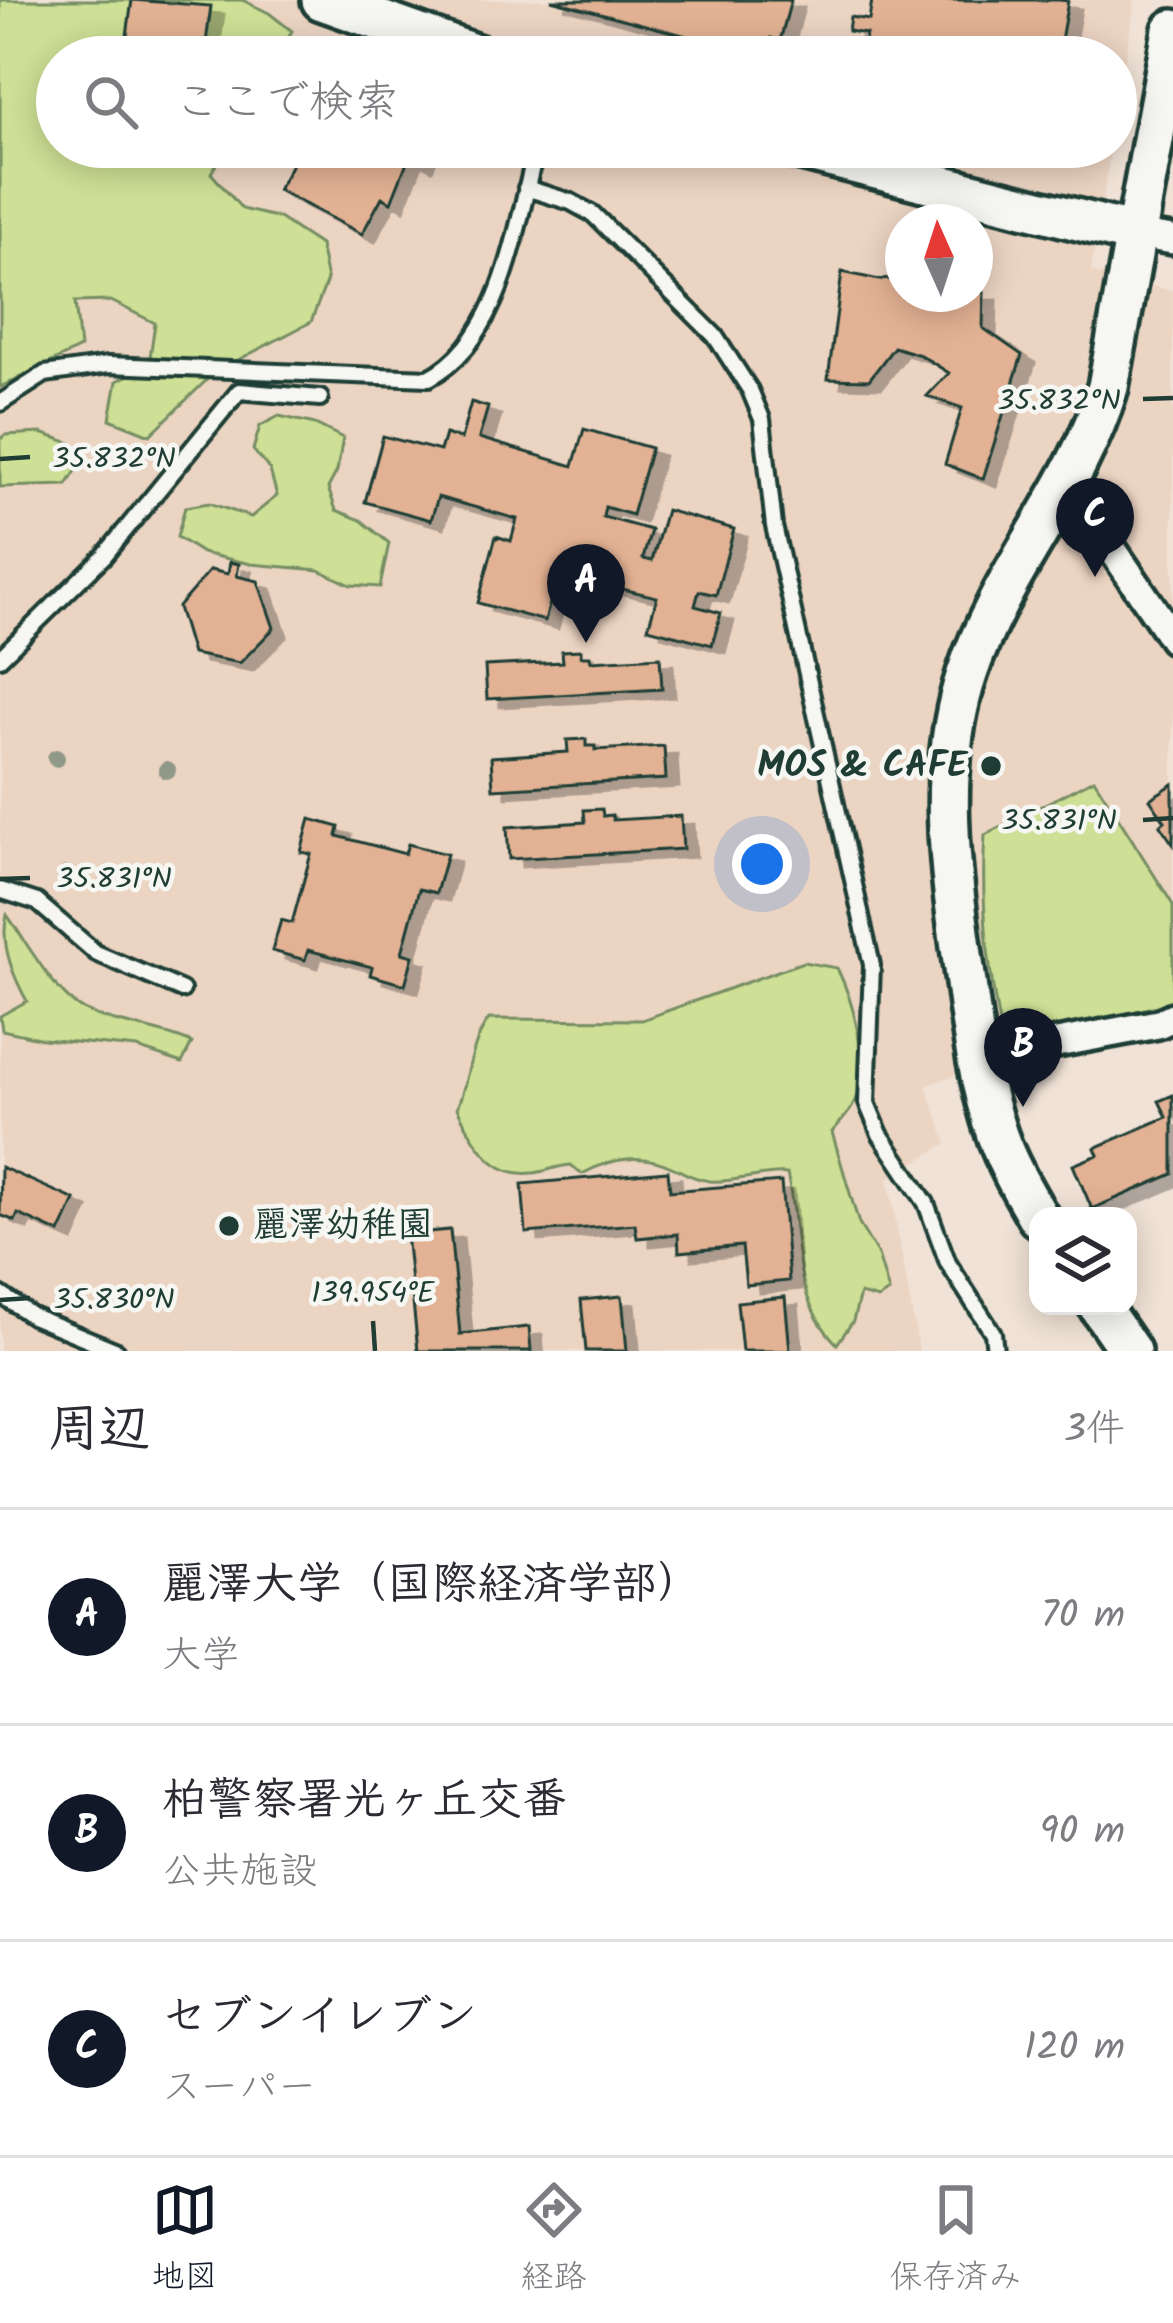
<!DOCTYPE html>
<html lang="ja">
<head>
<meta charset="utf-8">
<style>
  body { margin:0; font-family:Kalam,"Klee One",sans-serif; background:#f2f2f3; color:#2b2b33 }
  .controls { position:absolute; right:36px; bottom:36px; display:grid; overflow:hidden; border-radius:24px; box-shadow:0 6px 30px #0003 }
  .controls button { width:108px; height:108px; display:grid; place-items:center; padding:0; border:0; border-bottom:3px solid #e1e1e2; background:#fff; color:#2b2b33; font:60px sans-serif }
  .compass { position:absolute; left:885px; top:204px; width:108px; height:108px; border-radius:50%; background:#fff; box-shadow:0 6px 30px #0003; rotate:357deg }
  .you { position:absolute; left:762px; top:864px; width:42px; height:42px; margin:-30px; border:9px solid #fff; border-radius:50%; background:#1a73e8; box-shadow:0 0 0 18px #1a73e833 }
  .badge { display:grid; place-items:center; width:78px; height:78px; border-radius:50%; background:#111827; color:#fff; font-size:39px; font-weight:700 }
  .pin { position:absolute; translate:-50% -99px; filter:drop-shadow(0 3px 6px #0008) }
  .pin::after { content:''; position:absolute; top:63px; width:42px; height:36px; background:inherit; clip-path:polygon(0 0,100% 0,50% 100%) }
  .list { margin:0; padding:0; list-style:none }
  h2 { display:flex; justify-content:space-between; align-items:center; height:156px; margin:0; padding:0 48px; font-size:51px }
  h2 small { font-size:39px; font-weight:400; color:#7c7c81 }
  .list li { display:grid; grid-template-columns:78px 1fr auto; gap:36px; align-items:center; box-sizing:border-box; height:216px; padding:0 48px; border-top:3px solid #e1e1e2 }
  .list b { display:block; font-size:45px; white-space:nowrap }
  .list p { margin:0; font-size:39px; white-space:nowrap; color:#7c7c81 }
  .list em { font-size:39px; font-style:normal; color:#7c7c81 }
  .icon { flex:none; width:66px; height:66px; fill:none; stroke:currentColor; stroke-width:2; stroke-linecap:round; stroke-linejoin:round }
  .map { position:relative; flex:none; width:1173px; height:1351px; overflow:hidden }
  .search { position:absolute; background:#fff; box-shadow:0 6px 30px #0003; left:36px; right:36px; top:36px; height:132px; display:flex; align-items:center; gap:30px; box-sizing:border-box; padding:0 42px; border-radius:66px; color:#7c7c81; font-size:45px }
  .sheet { height:804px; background:#fff }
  nav { display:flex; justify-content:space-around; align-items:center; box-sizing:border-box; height:168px; border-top:3px solid #e1e1e2; background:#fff; font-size:33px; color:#7c7c81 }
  nav a { display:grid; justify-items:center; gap:6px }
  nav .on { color:#111827 }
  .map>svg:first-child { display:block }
  .built { fill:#ecd4c2; fill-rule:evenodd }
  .green { fill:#cee095; stroke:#768e64; stroke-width:3 }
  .building { fill:#e3b294; stroke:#1f3d34; stroke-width:3; filter:url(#shadow) }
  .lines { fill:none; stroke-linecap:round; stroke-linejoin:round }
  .lane-casing { stroke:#1f3d34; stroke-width:22 }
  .street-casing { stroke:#1f3d34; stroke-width:36 }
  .secondary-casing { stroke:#1f3d34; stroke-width:48 }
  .lane { stroke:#f6f6f2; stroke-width:14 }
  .street { stroke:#f6f6f2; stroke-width:27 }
  .secondary { stroke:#f6f6f2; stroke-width:39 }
  .tree { fill:#909987 }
  .ticks { fill:none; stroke:#1f3d34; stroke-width:4.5 }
  .poi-dot { fill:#1f3d34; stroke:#f6f6f2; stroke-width:4.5 }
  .labels { text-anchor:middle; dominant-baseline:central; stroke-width:9; stroke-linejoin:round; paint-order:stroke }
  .poi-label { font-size:36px; font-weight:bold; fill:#1f3d34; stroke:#f6f6f2; text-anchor:end }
  .ticks-label { font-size:30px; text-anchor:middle; fill:#1f3d34; stroke:#f6f6f2; stroke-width:9; stroke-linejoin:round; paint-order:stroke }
</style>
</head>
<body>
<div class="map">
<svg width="1173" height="1351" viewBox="0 0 1173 1351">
  <defs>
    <filter id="shadow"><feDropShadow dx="13" dy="8" stdDeviation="0" flood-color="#0004"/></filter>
  </defs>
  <rect width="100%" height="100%" fill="#f0e2d6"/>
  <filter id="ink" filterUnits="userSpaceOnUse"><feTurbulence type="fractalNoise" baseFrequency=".00833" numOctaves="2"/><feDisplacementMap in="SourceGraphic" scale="24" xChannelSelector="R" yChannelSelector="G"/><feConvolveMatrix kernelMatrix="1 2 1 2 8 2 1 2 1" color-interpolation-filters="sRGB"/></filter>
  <g filter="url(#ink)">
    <path class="built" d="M 0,0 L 1135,0 L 1116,116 L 1116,57 L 57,57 L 57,147 L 1111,147 L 1091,272 L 1173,291 L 1173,992 L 926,1086 L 947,1143 L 888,1179 L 919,1351 L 0,1351 ZM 903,222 L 975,222 L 975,294 L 903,294 Z"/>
    <path class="green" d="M 0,0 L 242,0 L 269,13 L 292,31 L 278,57 L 57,57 L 57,147 L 227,147 L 211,173 L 242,209 L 279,218 L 320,245 L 327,280 L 311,322 L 215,372 L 150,435 L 110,419 L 117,381 L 149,364 L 155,323 L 111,301 L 75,302 L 80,348 L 0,387 Z
      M 279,416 L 315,424 L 343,438 L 337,471 L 328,488 L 336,510 L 361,520 L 389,543 L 380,587 L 351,585 L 319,570 L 251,564 L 202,553 L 177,537 L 185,507 L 209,503 L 251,517 L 277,496 L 270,470 L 253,450 L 260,426 Z
      M 41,433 L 71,443 L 81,463 L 67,485 L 0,487 L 0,440 L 5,435 Z
      M 1094,779 L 1173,905 L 1173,1002 L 1003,1044 C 989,976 980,904 985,835 Z
      M 7,915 C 26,941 55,995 84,1010 C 117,1026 157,1027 192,1043 L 182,1063 L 137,1048 L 43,1039 L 2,1030 L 0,1016 L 27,1001 C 13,976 0,943 7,915 Z
      M 803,962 L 837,968 C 854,1002 866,1053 859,1091 C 855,1108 843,1119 832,1132 L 859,1224 L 878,1255 L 889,1292 L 878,1299 L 860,1294 L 853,1321 L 837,1344 C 789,1295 801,1235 787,1174 C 761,1172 736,1183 710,1181 C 695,1179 687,1174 674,1168 C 641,1152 612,1158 582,1174 L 571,1165 C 556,1166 546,1172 533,1173 C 490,1178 474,1140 457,1108 C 469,1079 470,1044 489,1019 L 642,1020 Z"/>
    <path class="building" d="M 132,0 L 211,6 L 204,57 L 124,57 Z
      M 551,0 L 791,0 L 780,41 L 771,38 L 766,57 Z
      M 872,0 L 1059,0 L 1068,1 L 1058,57 L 862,57 L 866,34 L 848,31 L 850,17 L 869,20 Z
      M 87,42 L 122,54 L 121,57 L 82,57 Z
      M 301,147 L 426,147 L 419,162 L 409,157 L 391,202 L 382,197 L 362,234 L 278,190 Z
      M 842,272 L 879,280 L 903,278 L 903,294 L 984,292 L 983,328 L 1022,355 L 983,479 L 945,464 L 962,408 L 927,396 L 949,373 L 920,355 L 894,347 L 869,380 L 828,379 Z
      M 471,402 L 488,407 L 479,438 L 573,466 L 584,429 L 651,448 L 632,515 L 605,507 L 603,517 L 651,530 L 643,559 L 652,561 L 666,510 L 734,529 L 716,595 L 699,591 L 695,606 L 721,613 L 712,645 L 648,628 L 657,597 L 558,574 L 545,621 L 478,603 L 496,536 L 511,541 L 517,519 L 438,497 L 431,520 L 365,502 L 383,436 L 440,451 L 445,434 L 461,439 Z
      M 230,562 L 239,564 L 237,576 L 258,581 L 274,628 L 240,663 L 192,654 L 178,607 L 210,570 L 228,574 Z
      M 581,650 L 581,656 L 590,656 L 591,661 L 660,657 L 662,689 L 487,699 L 485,666 L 563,662 L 562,651 Z
      M 586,739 L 586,746 L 595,746 L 595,750 L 664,746 L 666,779 L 493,789 L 491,757 L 568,752 L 567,740 Z
      M 1173,784 L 1173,844 L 1160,825 L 1165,821 L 1150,799 Z
      M 602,809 L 603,816 L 612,815 L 613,820 L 681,816 L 683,849 L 509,859 L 507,827 L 585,822 L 584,810 Z
      M 310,819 L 339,827 L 337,836 L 405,854 L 408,844 L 447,854 L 436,893 L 419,889 L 402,953 L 413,956 L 405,985 L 370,975 L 372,967 L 308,950 L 305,960 L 272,951 L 281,920 L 292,923 L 311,854 L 301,852 Z
      M 1173,1095 L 1173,1174 L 1092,1209 L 1073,1165 L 1098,1155 L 1095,1148 L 1167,1117 L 1159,1101 Z
      M 1,1167 L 75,1200 L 60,1233 L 18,1214 L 15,1221 L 0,1215 Z
      M 668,1171 L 670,1191 L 781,1182 L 789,1281 L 746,1285 L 742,1246 L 679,1252 L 678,1234 L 637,1238 L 635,1224 L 526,1233 L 522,1184 Z
      M 450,1230 L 460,1334 L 529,1327 L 531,1351 L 418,1351 L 406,1234 Z
      M 622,1296 L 627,1351 L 586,1351 L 581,1300 Z
      M 785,1297 L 790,1351 L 742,1351 L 737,1302 Z"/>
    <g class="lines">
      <g class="lane-casing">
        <path id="lane" d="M 526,188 L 571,202 L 593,214 L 715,336 L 750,390 L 762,419 L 774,526 L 872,965 L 867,1103 L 880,1134 L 926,1203 L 948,1263 L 993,1333 L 995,1351
          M 0,403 L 45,374 L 108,365 L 429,378 C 505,338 516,223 537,147
          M 0,658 L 104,556 L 239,391 L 320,398
          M 0,890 L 37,902 L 96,953 L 182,990
          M 0,1294 L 32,1316 L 117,1351"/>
      </g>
      <g class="street-casing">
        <path id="street" d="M 1134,234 L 1173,240
          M 1056,506 L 1102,534 L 1173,639
          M 977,1058 L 1158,1024 L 1173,1017"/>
      </g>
      <g class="secondary-casing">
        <path id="secondary" d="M 322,0 L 482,57
          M 790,147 L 1134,234
          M 1038,1217 C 1023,1191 1007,1164 997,1135 C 980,1086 973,1035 966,983 C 952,882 934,773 967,674 C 1001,571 1077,491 1108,387 L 1173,30
          M 1099,1306 L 1130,1351"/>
      </g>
      <use href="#lane" class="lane"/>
      <use href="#street" class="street"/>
      <use href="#secondary" class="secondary"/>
    </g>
    <g class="tree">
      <circle cx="56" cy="758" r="9"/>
      <circle cx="167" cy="770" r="9"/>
      <circle cx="66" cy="875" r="9"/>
    </g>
  </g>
  <path class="ticks" d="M 1143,399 L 1173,398M 0,459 L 30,457M 1143,820 L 1173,818M 0,879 L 30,878M 0,1300 L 30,1298M 373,1321 L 375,1351"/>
  <g class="poi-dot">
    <circle cx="991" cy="766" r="12"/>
    <circle cx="229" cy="1226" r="12"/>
  </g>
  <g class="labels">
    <g class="poi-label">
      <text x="967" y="766">MOS &amp; CAFE</text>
      <text x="253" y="1226" text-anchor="start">麗澤幼稚園</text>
    </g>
  </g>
  <g class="ticks-label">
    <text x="1059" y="410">35.832°N</text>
    <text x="114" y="468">35.832°N</text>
    <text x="1059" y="830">35.831°N</text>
    <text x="114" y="888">35.831°N</text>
    <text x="373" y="1302">139.954°E</text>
    <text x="114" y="1309">35.830°N</text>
  </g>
</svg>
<div class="controls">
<button><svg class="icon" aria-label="layers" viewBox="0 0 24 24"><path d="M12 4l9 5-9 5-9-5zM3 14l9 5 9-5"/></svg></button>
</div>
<svg class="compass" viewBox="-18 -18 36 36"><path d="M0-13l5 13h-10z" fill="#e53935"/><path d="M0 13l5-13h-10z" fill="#7c7c81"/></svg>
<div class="you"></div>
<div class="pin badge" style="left:586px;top:643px">A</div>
<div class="pin badge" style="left:1023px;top:1107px">B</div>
<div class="pin badge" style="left:1095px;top:577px">C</div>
<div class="search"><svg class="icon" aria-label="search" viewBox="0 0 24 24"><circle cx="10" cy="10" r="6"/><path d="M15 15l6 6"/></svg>ここで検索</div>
</div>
<section class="sheet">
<h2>周辺<small>3件</small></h2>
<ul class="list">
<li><span class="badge">A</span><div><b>麗澤大学（国際経済学部）</b><p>大学</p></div><em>70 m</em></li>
<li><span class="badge">B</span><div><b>柏警察署光ヶ丘交番</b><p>公共施設</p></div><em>90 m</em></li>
<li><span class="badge">C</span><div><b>セブンイレブン</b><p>スーパー</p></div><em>120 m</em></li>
</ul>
</section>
<nav>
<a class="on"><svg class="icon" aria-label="map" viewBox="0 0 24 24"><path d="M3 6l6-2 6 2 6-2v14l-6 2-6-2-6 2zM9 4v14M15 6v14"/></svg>地図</a>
<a><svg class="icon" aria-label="directions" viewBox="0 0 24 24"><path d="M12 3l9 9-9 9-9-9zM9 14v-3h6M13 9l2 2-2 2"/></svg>経路</a>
<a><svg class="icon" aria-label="saved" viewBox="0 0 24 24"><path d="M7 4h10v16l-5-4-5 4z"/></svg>保存済み</a>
</nav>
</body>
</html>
